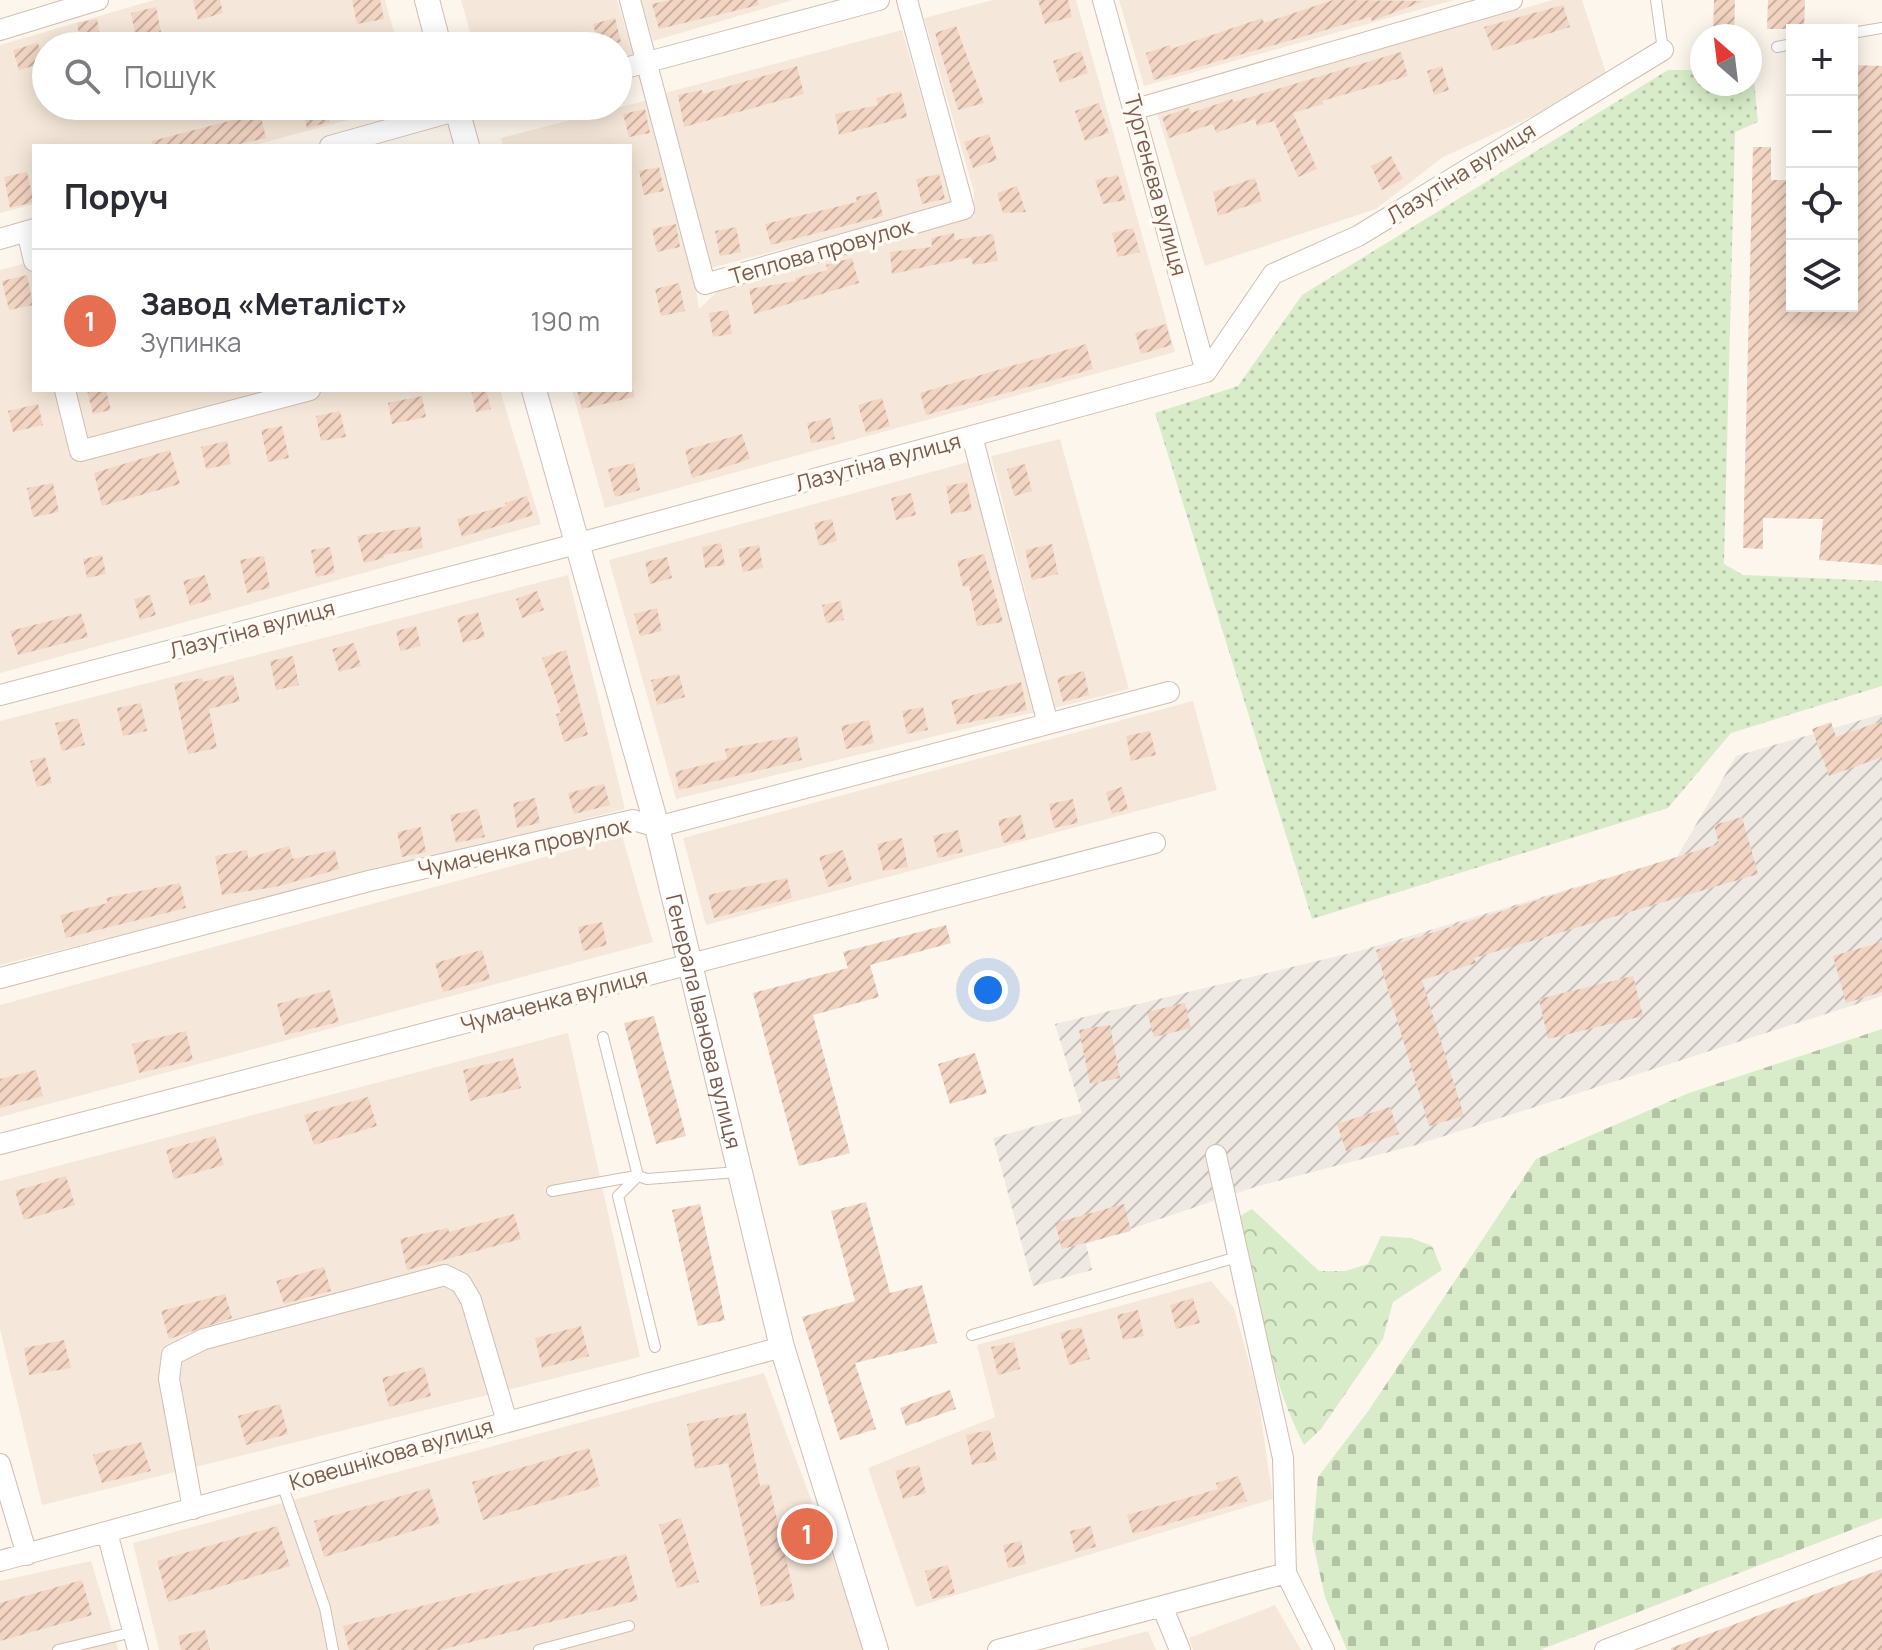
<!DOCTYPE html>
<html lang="uk">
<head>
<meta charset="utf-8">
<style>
  body { margin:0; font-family:Manrope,sans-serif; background:#f2f2f3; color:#2b2b33 }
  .controls { position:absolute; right:24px; top:24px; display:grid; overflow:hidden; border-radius:0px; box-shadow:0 4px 20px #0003 }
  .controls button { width:72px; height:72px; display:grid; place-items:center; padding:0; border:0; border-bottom:2px solid #e1e1e2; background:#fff; color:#2b2b33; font:40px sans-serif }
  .compass { position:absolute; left:1690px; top:24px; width:72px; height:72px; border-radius:50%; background:#fff; box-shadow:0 4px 20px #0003; rotate:332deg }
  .you { position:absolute; left:988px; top:990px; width:28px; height:28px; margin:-20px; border:6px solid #fff; border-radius:50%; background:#1a73e8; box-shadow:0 0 0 12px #1a73e833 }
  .badge { display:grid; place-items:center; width:52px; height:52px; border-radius:50%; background:#e76f51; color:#fff; font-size:26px; font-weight:700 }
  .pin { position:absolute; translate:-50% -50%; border:4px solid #fff; box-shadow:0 2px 8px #0006 }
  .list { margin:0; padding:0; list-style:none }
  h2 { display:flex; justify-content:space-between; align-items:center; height:104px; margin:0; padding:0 32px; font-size:34px }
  h2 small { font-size:26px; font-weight:400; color:#7c7c81 }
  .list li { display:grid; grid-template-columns:52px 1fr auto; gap:24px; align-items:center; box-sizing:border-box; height:144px; padding:0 32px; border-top:2px solid #e1e1e2 }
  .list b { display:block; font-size:30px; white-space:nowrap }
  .list p { margin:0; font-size:26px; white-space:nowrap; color:#7c7c81 }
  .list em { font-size:26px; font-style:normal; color:#7c7c81 }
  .icon { flex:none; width:44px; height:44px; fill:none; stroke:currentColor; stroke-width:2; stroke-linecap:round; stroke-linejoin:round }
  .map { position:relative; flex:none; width:1882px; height:1650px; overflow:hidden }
  .search { position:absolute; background:#fff; box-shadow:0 4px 20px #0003; left:32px; top:32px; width:600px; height:88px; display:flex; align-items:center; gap:20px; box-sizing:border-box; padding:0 28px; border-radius:44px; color:#7c7c81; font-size:30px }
  .panel { position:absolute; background:#fff; box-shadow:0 4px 20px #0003; left:32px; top:144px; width:600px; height:248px; border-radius:0px }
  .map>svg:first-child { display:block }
  .residential { fill:#f5e8da }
  .industrial { fill:url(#industrial-furrows) }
  .grass { fill:url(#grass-dots) }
  .forest { fill:url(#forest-crowns) }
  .cemetery { fill:url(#cemetery-stones) }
  .building { fill:url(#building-hatch) }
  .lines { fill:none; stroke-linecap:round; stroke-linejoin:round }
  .service-casing { stroke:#d1beb0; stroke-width:12 }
  .minor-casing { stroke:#d1beb0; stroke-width:22 }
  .tertiary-casing { stroke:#d1beb0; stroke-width:26 }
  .service { stroke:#fff; stroke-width:10 }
  .minor { stroke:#fff; stroke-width:20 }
  .tertiary { stroke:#fff; stroke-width:24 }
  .labels { text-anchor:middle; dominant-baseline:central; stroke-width:7; stroke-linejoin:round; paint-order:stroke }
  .street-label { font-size:22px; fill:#7a5c4d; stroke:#fffaf3 }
</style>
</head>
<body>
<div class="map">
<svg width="1882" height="1650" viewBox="0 0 1882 1650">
  <defs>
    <pattern id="industrial-furrows" width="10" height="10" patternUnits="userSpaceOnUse" patternTransform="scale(2)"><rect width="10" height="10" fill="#efe9e4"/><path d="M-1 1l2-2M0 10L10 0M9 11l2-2" fill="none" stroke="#c7c0bb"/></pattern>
    <pattern id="grass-dots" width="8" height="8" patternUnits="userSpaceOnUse" patternTransform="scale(2)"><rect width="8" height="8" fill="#d8ecc9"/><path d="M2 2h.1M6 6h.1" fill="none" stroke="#b4c2a5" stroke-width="1.8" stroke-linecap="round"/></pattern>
    <pattern id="forest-crowns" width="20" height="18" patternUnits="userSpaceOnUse" patternTransform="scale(2)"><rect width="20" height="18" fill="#d8ecc9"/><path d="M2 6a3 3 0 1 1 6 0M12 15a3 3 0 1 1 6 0" fill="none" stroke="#b4c2a5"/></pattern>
    <pattern id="cemetery-stones" width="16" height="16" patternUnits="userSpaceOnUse" patternTransform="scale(2)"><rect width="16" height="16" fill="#d8ecc9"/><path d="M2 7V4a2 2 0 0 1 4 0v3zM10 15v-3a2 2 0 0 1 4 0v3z" fill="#b4c2a5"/></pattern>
    <pattern id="building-hatch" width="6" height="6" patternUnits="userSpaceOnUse" patternTransform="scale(2)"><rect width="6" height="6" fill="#f3d5c3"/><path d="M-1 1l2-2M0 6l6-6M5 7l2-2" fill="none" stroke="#cab0a1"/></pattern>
  </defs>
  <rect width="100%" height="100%" fill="#fdf6ec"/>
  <path class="residential" d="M 154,0 L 385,0 L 398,46 L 46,46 L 46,106 L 400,106 L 251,146 L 34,146 L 34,204 L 0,213 L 0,45 Z
    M 461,0 L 617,0 L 634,56 L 618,60 L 618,46 L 474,46 Z
    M 641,0 L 793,0 L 653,41 Z
    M 993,0 L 1076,0 L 1175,352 L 605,508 L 572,390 L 630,390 L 630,146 L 503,146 L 501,138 L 648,100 L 693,270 L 699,309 L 722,287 L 974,216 L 974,192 L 924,18 Z
    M 1119,0 L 1454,0 L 1144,86 Z
    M 1553,0 L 1582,0 L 1606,73 L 1546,110 L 1443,157 L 1376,209 L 1205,266 L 1157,113 Z
    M 902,30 L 952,204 L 711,268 L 665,93 Z
    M 34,261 L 34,390 L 500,390 L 541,524 L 0,673 L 0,270 Z
    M 1060,439 L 1129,689 L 1055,708 L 991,456 Z
    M 968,462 L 1035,712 L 676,799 L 609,560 Z
    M 568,575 L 625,809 L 0,965 L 0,721 Z
    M 1193,701 L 1217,790 L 706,925 L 683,838 Z
    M 622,836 L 653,942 L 0,1117 L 0,1005 Z
    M 568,1033 L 640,1357 L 42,1505 L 0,1329 L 0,1181 Z
    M 1211,1281 L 1234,1308 L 1257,1391 L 1273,1499 L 916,1607 L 868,1468 L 995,1417 L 977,1345 Z
    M 764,1373 L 867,1650 L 159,1650 L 133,1543 Z
    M 91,1561 L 118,1650 L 0,1650 L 0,1581 Z
    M 1275,1605 L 1301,1650 L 1193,1650 L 1189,1638 Z
    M 1148,1631 L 1156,1650 L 1077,1650 Z"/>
  <path class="industrial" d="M 1882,714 L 1882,996 L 1416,1145 L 1255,1187 L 1086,1244 L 1092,1270 L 1033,1286 L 993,1138 L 1082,1113 L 1055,1024 L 1359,951 L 1677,857 L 1736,756 Z"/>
  <path class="grass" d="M 1668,70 L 1702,70 L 1702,84 L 1750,84 L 1753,70 L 1758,122 L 1735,132 L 1724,564 L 1743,575 L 1882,581 L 1882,686 L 1731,733 L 1668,808 L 1312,919 L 1155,413 L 1238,386 L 1302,295 Z"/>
  <path class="forest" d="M 1252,1209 L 1319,1271 L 1345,1271 L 1368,1264 L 1381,1236 L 1411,1238 L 1432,1246 L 1442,1270 L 1393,1302 L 1383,1339 L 1321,1429 L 1304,1445 C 1266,1373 1260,1294 1240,1216 Z"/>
  <path class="cemetery" d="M 1882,1029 L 1882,1518 L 1540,1650 L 1347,1650 L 1325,1597 L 1312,1539 L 1318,1477 L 1369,1410 L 1536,1159 L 1689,1093 Z"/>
  <path class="building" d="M 193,0 L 220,0 L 223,13 L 198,20 Z
    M 352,0 L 380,0 L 384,19 L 357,24 Z
    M 670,0 L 758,0 L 759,5 L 659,29 L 652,4 Z
    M 1038,0 L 1068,0 L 1072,17 L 1045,24 Z
    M 1333,0 L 1424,1 L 1372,21 L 1370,17 L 1154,80 L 1146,53 L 1170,45 L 1171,49 L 1262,18 L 1264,23 Z
    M 1714,0 L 1735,0 L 1734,36 L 1713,36 Z
    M 1768,0 L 1805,0 L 1804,29 L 1767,29 Z
    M 1563,5 L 1570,27 L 1493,51 L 1484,27 Z
    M 156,7 L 161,32 L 136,38 L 131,13 Z
    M 615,18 L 621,42 L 599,46 L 593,24 Z
    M 97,19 L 102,46 L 81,46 L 77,23 Z
    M 956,26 L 984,103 L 958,110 L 935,33 Z
    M 38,43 L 43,63 L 19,70 L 13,50 Z
    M 1081,51 L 1088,73 L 1060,83 L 1053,61 Z
    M 1401,52 L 1408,76 L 1322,101 L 1323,104 L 1293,113 L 1317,169 L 1298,177 L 1274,121 L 1257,126 L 1255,119 L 1216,133 L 1213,124 L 1169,138 L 1162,117 L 1189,108 L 1191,113 L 1232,99 L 1234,102 Z
    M 1852,65 L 1882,66 L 1882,565 L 1819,560 L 1823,519 L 1763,518 L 1763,549 L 1743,548 L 1753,147 L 1771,147 L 1771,180 L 1792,180 L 1792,306 L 1852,306 Z
    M 797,66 L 804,94 L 684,127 L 678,95 L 702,90 L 703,94 Z
    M 1442,66 L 1449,90 L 1434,95 L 1427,71 Z
    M 901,91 L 907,117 L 839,135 L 835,114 L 878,105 L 876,98 Z
    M 1099,103 L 1109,133 L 1085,141 L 1075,111 Z
    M 301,106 L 325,106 L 330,122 L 307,128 Z
    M 645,109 L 650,133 L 629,137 L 623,114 Z
    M 260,113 L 266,138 L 231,146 L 152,146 L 152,141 Z
    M 989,134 L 997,160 L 973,168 L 964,142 Z
    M 1391,156 L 1403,179 L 1382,190 L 1371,166 Z
    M 659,167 L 664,191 L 644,195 L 639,171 Z
    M 27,172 L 34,202 L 10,208 L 4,177 Z
    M 939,174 L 945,199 L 922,204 L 916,179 Z
    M 1118,175 L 1126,200 L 1103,204 L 1095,180 Z
    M 1255,178 L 1262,201 L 1218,216 L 1213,192 Z
    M 1017,186 L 1026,212 L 1003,213 L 997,193 Z
    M 877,192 L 883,216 L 771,245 L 765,224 L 857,202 L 856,197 Z
    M 676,224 L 680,247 L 657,252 L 652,229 Z
    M 736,227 L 741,252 L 720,256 L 715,231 Z
    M 1133,228 L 1140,252 L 1118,257 L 1112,233 Z
    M 954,233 L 955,240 L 993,234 L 998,261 L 973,265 L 971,257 L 892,274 L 890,252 L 932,247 L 931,238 Z
    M 852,258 L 859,283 L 754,314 L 749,289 L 796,281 L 795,278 L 828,270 L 826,265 Z
    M 27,275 L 33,305 L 9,310 L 2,281 Z
    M 679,283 L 685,311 L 661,316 L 655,289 Z
    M 728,310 L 732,334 L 713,337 L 709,313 Z
    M 1166,324 L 1172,345 L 1141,354 L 1135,333 Z
    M 1086,344 L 1093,369 L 926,415 L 920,393 Z
    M 87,390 L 106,390 L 111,410 L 93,414 Z
    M 471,390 L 486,390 L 491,409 L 476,412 Z
    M 577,390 L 634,390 L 634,397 L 582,409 Z
    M 422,396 L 426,417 L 392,424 L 388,403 Z
    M 882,398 L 890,426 L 866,433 L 858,405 Z
    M 38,404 L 43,425 L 13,432 L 8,411 Z
    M 340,411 L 346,437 L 321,441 L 316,416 Z
    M 831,418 L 835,439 L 811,443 L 807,423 Z
    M 282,426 L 289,458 L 268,462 L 261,430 Z
    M 742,434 L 750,459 L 692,478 L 685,450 Z
    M 227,441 L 231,464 L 206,469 L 201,447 Z
    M 170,450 L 180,484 L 102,506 L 94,473 Z
    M 634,463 L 640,490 L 615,497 L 608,469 Z
    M 1025,464 L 1032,491 L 1014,496 L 1007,469 Z
    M 967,482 L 972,510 L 951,514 L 946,486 Z
    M 53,483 L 59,512 L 33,517 L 27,488 Z
    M 911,493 L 916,515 L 896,520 L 891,498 Z
    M 527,496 L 533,515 L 462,537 L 457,519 L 506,506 L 505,503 Z
    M 832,519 L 837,541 L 819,546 L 814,523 Z
    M 420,526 L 423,548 L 384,555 L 384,558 L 364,563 L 357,536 Z
    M 721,543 L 725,565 L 705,568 L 702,547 Z
    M 1052,544 L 1058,574 L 1032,580 L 1025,550 Z
    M 759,545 L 763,568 L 743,572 L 738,549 Z
    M 330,547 L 335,573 L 316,577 L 311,550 Z
    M 984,554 L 1003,622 L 977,626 L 969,586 L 963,587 L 957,561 Z
    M 102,555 L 106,574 L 87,578 L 83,559 Z
    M 264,556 L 270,588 L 247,593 L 240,560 Z
    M 667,557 L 672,578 L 650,584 L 645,562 Z
    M 205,575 L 212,599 L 190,606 L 183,581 Z
    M 537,591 L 544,610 L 522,618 L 516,599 Z
    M 150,595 L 156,615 L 140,620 L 134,599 Z
    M 841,601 L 844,620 L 826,623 L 822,605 Z
    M 657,608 L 662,631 L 640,636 L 634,614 Z
    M 478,612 L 485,637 L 463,643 L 457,618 Z
    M 81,613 L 88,637 L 18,655 L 10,631 Z
    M 416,626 L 421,646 L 400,651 L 396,631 Z
    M 354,643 L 361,666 L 339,672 L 332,649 Z
    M 566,650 L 588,735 L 564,742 L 556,714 L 561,713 L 542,658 Z
    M 293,656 L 299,685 L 276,690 L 270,661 Z
    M 1084,671 L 1089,695 L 1063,702 L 1057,678 Z
    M 233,674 L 240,701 L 209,709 L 217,748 L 188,754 L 174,684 L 202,678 L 203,682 Z
    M 679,674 L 685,697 L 657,705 L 651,680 Z
    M 1021,682 L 1027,710 L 957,725 L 951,701 Z
    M 141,703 L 147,731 L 123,736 L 117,708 Z
    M 923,707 L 928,730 L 907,734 L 902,711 Z
    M 78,718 L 85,745 L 62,751 L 55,723 Z
    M 869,720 L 874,743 L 846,749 L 841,726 Z
    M 1882,721 L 1882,757 L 1829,776 L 1812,729 L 1831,722 L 1836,737 Z
    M 1150,731 L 1156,755 L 1131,761 L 1126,736 Z
    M 797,736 L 802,760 L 679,790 L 675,772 L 727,759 L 725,749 Z
    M 45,757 L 52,783 L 37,787 L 30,761 Z
    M 604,784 L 610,805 L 574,814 L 568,793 Z
    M 1122,787 L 1128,809 L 1112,814 L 1106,792 Z
    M 535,798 L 540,823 L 517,828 L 513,803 Z
    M 1073,799 L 1078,823 L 1054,828 L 1049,804 Z
    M 478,809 L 485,837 L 456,843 L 450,815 Z
    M 1021,815 L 1026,838 L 1003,843 L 998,820 Z
    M 1742,817 L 1758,874 L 1474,958 L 1476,963 L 1422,980 L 1464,1116 L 1429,1126 L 1376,950 L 1719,844 L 1714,825 Z
    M 421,827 L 426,852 L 402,857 L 397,832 Z
    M 958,830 L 963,852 L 938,858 L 933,836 Z
    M 902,838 L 908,867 L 883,871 L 877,844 Z
    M 289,846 L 293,859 L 335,850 L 339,869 L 275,887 L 222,895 L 215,856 L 247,850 L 248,858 Z
    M 843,850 L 852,880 L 828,887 L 819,857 Z
    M 787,878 L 792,898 L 714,918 L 708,895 Z
    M 180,883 L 186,908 L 66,938 L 60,915 L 108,903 L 106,898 Z
    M 602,922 L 607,945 L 583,951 L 578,927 Z
    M 946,925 L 951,943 L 870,965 L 879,997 L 813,1015 L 850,1153 L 799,1166 L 753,993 L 848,968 L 843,952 Z
    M 1882,942 L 1882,992 L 1846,1003 L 1833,956 Z
    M 482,950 L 490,979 L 443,992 L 435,963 Z
    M 1633,976 L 1643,1016 L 1548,1039 L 1539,999 Z
    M 330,990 L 339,1022 L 285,1035 L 277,1004 Z
    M 1185,1003 L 1191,1028 L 1154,1037 L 1147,1012 Z
    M 654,1016 L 686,1136 L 656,1144 L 624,1023 Z
    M 1110,1025 L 1120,1078 L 1090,1084 L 1079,1030 Z
    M 186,1031 L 193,1060 L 139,1073 L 132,1044 Z
    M 975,1053 L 987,1093 L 950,1104 L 938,1064 Z
    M 513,1058 L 521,1088 L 470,1101 L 463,1070 Z
    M 36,1070 L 43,1096 L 0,1108 L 0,1079 Z
    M 368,1097 L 377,1126 L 314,1145 L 304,1115 Z
    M 1390,1107 L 1399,1134 L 1346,1151 L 1337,1124 Z
    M 215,1136 L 224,1165 L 174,1179 L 166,1150 Z
    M 66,1176 L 75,1205 L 24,1220 L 15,1191 Z
    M 866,1202 L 890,1293 L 922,1285 L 937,1343 L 855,1363 L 876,1429 L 840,1440 L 802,1317 L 855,1301 L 831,1211 Z
    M 700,1204 L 725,1320 L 698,1326 L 672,1210 Z
    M 1124,1204 L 1131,1231 L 1062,1249 L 1055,1223 Z
    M 514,1214 L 521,1239 L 407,1270 L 400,1239 L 448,1228 L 449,1232 Z
    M 324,1267 L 331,1291 L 284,1304 L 276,1281 Z
    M 225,1294 L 232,1318 L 169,1339 L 161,1311 Z
    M 1193,1298 L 1200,1323 L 1176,1329 L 1170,1305 Z
    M 1138,1310 L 1144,1336 L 1123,1340 L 1117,1315 Z
    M 581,1326 L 589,1356 L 542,1368 L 535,1338 Z
    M 1081,1327 L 1090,1359 L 1069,1365 L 1060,1333 Z
    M 64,1340 L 71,1368 L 29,1375 L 24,1348 Z
    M 1014,1342 L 1020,1369 L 998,1375 L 991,1347 Z
    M 424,1367 L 431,1396 L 389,1407 L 382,1378 Z
    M 950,1390 L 956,1409 L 906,1426 L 900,1408 Z
    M 280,1404 L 288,1434 L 246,1445 L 238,1416 Z
    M 746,1413 L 760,1486 L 769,1484 L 795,1599 L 761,1607 L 728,1463 L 695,1469 L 687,1424 Z
    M 990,1430 L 997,1460 L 972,1465 L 966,1435 Z
    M 141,1442 L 151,1471 L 102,1483 L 93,1455 Z
    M 589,1448 L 600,1486 L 483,1520 L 472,1482 Z
    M 919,1465 L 926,1493 L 903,1499 L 895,1471 Z
    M 1238,1476 L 1247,1501 L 1133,1534 L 1127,1515 L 1218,1489 L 1216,1483 Z
    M 429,1488 L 440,1523 L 324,1557 L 314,1521 Z
    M 681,1518 L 699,1582 L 677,1588 L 659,1525 Z
    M 277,1526 L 290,1566 L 168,1602 L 157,1561 Z
    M 1091,1526 L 1096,1547 L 1075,1552 L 1070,1531 Z
    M 1021,1541 L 1026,1564 L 1008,1568 L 1003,1545 Z
    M 626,1554 L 638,1600 L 440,1650 L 349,1650 L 343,1626 Z
    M 948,1565 L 955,1593 L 932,1599 L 925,1571 Z
    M 1882,1569 L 1882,1650 L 1671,1650 L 1671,1648 Z
    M 82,1580 L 92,1615 L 0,1641 L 0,1603 Z
    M 205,1630 L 210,1650 L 181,1650 L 178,1636 Z"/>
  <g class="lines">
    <g class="service-casing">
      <path id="service" d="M 1656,0 L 1663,50
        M 1852,33 L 1882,28
        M 1777,47 L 1792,44
        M 603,1037 L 638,1176 L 647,1179 L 738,1172
        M 638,1176 L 618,1196 L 655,1347
        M 552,1191 L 636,1176
        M 972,1335 L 1237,1257
        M 282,1484 L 325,1608 L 333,1650
        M 58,1650 L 133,1632
        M 539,1650 L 629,1626"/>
    </g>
    <g class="minor-casing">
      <path id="minor" d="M 630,0 L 705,284 L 964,209 L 907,0
        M 1103,0 L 1206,372
        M 0,30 L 98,0
        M 618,70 L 879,0
        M 1136,109 L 1512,0
        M 330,146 L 473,106
        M 27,231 L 34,261
        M 0,239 L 34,229
        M 65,390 L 80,451 L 310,390
        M 972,436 L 1048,724
        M 0,695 L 576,544 L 1206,372 L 1273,274 L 1358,236 L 1663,50
        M 0,978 L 369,881 L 633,820 L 657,827 L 1169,692
        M 0,1144 L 1155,843
        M 1216,1155 L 1283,1458 L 1286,1573 L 1324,1650
        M 0,1464 L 27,1555
        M 193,1509 L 169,1379 L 172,1355 L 204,1339 L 445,1275 L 461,1283 L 471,1300 L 507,1422
        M 107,1532 L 138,1650
        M 0,1561 L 782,1347
        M 1162,1606 L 1180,1650
        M 998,1650 L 1286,1573
        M 1605,1650 L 1882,1546"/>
    </g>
    <g class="tertiary-casing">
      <g id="tertiary">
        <path d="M 427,0 L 439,46"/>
        <path d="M 456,106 L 467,146"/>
        <path id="s1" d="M 534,390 L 657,827 L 782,1347 L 876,1650"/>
      </g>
    </g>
    <use href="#service" class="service"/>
    <use href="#minor" class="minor"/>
    <use href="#tertiary" class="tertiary"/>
  </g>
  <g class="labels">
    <g class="street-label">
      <text transform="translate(1461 173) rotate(-32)">Лазутіна вулиця</text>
      <text transform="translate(1156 185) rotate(75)">Тургенєва вулиця</text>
      <text transform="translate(821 251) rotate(-16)">Теплова провулок</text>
      <text transform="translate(878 462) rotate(-15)">Лазутіна вулиця</text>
      <text transform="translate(252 629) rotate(-15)">Лазутіна вулиця</text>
      <text transform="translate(524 847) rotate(-12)">Чумаченка провулок</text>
      <text transform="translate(554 1000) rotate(-15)">Чумаченка вулиця</text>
      <text stroke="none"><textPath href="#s1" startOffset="654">Генерала Іванова вулиця</textPath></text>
      <text transform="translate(391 1454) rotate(-16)">Ковешнікова вулиця</text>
    </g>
  </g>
</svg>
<div class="controls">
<button>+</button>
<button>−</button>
<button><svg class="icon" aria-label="locate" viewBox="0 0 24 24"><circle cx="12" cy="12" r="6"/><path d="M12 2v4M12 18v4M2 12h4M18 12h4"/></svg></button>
<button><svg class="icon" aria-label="layers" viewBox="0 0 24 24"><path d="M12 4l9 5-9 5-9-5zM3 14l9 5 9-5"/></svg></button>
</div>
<svg class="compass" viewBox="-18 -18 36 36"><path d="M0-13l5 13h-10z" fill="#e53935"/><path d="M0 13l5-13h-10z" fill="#7c7c81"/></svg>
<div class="you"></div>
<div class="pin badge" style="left:807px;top:1534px">1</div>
<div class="search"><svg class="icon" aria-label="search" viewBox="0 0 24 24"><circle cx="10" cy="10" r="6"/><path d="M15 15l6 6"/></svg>Пошук</div>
<section class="panel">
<h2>Поруч<small></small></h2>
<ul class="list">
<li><span class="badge">1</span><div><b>Завод «Металіст»</b><p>Зупинка</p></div><em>190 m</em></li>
</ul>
</section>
</div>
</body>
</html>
